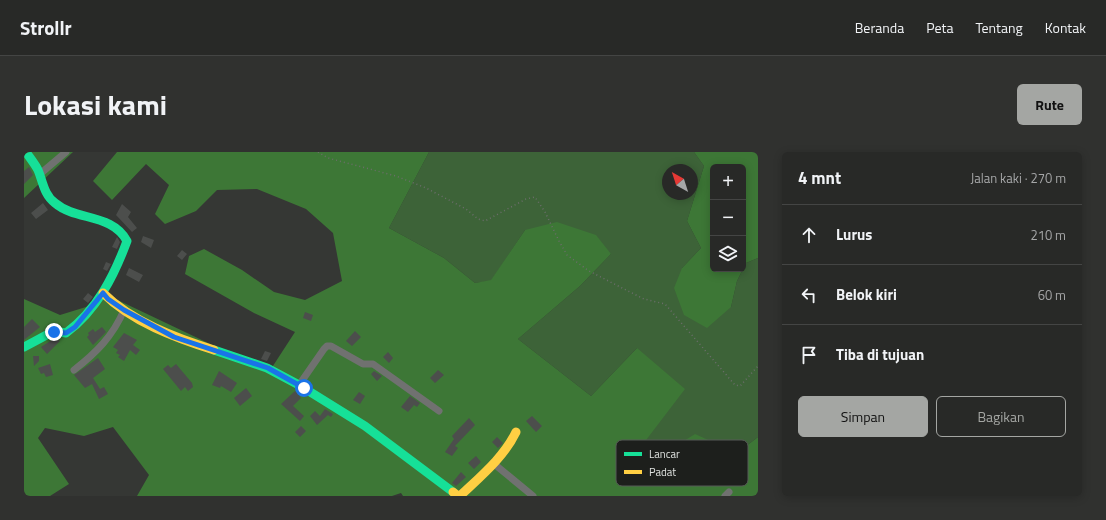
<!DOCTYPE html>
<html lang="id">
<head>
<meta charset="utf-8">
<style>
  body { margin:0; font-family:"Titillium Web",sans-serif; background:#30312f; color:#f1f3f6 }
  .controls { position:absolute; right:12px; top:12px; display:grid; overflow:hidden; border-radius:6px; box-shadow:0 2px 10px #0003 }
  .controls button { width:36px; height:36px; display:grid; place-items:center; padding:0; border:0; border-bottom:1px solid #444544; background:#282927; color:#f1f3f6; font:20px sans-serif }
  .compass { position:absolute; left:638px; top:12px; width:36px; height:36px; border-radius:50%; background:#282927; box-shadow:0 2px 10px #0003; rotate:321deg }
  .stop { position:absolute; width:12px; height:12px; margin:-9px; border:3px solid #1a73e8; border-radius:50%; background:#fff }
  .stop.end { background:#1a73e8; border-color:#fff; box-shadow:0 1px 4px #0008 }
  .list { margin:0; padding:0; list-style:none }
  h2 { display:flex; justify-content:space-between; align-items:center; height:52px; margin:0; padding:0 16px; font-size:17px }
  h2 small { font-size:13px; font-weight:400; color:#a5a6a7 }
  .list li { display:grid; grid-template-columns:26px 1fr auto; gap:12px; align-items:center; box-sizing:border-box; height:60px; padding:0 16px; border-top:1px solid #444544 }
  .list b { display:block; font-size:15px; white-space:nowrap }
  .list em { font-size:13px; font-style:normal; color:#a5a6a7 }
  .actions { display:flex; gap:8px; padding:12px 16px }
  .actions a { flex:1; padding:9px 0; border:1px solid #a4a6a3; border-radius:6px; text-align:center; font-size:14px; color:#a4a6a3 }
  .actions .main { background:#a4a6a3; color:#111 }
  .icon { flex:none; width:22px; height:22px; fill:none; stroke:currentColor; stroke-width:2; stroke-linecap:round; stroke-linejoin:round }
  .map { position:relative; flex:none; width:734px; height:344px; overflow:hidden; border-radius:6px }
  header { display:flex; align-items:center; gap:24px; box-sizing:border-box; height:56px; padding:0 20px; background:#282927; border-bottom:1px solid #444544 }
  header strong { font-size:19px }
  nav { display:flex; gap:22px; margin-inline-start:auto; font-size:14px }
  .intro { display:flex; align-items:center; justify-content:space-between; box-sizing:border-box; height:96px; padding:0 24px }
  h1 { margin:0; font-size:28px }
  .button { padding:10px 18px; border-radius:6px; background:#a4a6a3; color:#111; font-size:14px; font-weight:700 }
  main { display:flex; gap:24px; padding:0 24px }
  aside { flex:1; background:#282927; border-radius:6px; box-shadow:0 2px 10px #0003 }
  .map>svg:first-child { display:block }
  .green { fill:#3d6338; fill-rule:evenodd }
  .forest { fill:#3d7736; fill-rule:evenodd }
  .building { fill:#4c4e4c }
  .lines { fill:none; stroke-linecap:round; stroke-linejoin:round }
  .path { stroke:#6c6e6b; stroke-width:1.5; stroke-dasharray:1 3; stroke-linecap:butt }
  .street { stroke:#707170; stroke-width:7 }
  .fast { stroke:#16e098; stroke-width:9 }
  .slow { stroke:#ffcf43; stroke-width:9 }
  .route { stroke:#1a73e8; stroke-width:5 }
  .key { fill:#1d1f1c; stroke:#575a56; stroke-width:1 }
  .key-label { font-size:11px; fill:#dfe2df }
</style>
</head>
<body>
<header>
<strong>Strollr</strong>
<nav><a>Beranda</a><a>Peta</a><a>Tentang</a><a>Kontak</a></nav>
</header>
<div class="intro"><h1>Lokasi kami</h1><a class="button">Rute</a></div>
<main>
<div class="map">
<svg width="734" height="344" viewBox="0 0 734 344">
  <rect width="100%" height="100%" fill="#353734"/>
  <path class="green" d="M 405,0 L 670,0 L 680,14 L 663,69 L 677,96 L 658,116 L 707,155 L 713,129 L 722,111 L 734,106 L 734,285 L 713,301 L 671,283 L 634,305 L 616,296 L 613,196 L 567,244 L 494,187 L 556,134 L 587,102 L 501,78 L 467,129 L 451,131 L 420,106 L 365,76 ZM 644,18 L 668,18 L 668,42 L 644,42 Z"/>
  <path class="forest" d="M 0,0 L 49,0 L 0,46 Z
    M 93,0 L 405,0 L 365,76 L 420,106 L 451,131 L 467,128 L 501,78 L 533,70 L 572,83 L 587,102 L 556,134 L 494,187 L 567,244 L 613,196 L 661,237 L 616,296 L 634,305 L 671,282 L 713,301 L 734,285 L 734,344 L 379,344 L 377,341 L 368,344 L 113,344 L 125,323 L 89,275 L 60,284 L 21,276 L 14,286 L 45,332 L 26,344 L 0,344 L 0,147 L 36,163 L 62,155 L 81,142 L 245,220 L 271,180 L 230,161 L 161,122 L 165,104 L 180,97 L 218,118 L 250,140 L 281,148 L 318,129 L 309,81 L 282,57 L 233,37 L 193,38 L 172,59 L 141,72 L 131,62 L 145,33 L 122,12 L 88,48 L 69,29 Z
    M 670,0 L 734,0 L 734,106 L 722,111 L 713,129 L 707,155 L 683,176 L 660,163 L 650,136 L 658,116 L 677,96 L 663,69 L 680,14 ZM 689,15 L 719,15 L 719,117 L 689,117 Z"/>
  <path class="building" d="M 5,15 L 9,23 L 0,32 L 0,19 Z
    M 19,51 L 24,58 L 12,67 L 7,61 Z
    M 98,52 L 107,60 L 104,65 L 113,76 L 108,80 L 92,63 Z
    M 119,84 L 130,88 L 127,96 L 117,90 Z
    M 93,85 L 96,90 L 93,97 L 88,95 Z
    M 158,98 L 163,102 L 158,108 L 153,104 Z
    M 82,110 L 87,112 L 83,119 L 79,117 Z
    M 105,116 L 119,123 L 115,130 L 102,123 Z
    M 64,141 L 69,145 L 64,151 L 59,147 Z
    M 281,160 L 289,163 L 287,169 L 279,166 Z
    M 8,167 L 16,175 L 0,188 L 0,175 Z
    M 78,175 L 82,180 L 69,193 L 63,185 L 65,183 L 64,181 L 69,177 L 71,180 Z
    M 331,179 L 337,185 L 328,194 L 322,189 Z
    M 100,181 L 113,188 L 109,193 L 116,198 L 112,203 L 106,198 L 100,209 L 94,205 L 96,203 L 92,201 L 94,198 L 89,195 Z
    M 31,186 L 36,189 L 23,202 L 17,195 Z
    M 241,199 L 247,201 L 243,209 L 237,207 Z
    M 364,200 L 369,206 L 365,211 L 359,205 Z
    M 9,204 L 15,204 L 15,209 L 10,214 Z
    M 74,206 L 81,217 L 69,226 L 76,237 L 80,235 L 84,242 L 75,247 L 68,232 L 61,236 L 50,223 Z
    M 26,212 L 29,223 L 22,225 L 20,221 L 17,222 L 14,216 Z
    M 152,212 L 168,231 L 169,235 L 164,239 L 161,235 L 157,239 L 139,217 L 144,213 L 147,216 Z
    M 414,218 L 420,223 L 411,231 L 406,226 Z
    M 195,219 L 213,231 L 207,240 L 197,234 L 196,236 L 188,233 Z
    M 350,219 L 358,224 L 353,229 L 347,222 Z
    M 222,236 L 228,244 L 216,254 L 210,246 Z
    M 271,239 L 277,246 L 269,254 L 280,264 L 276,269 L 257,252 Z
    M 335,240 L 341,244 L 336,252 L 329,248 Z
    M 386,244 L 396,251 L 393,255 L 390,253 L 384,260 L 377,255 Z
    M 301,257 L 309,262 L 307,265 L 304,263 L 293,273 L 286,264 L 291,259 L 296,264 Z
    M 508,264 L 518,274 L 512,280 L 502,269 Z
    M 445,266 L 451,273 L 431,294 L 434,296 L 428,304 L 421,300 L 430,287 L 428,284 Z
    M 277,274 L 282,279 L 276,285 L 271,280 Z
    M 473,285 L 479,291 L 474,296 L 468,290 Z
    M 452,304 L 457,310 L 450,317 L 444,311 Z
    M 437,320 L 442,325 L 432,334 L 428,331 Z"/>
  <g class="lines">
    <path class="path" d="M 294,0 L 304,6 L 372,24 L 402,36 L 442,57 L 454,67 L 461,69 L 502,47 L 511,45 L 521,60 L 535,89 L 543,103 L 565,119 L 602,138 L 620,147 L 641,152 L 711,233 L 716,234 L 734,214"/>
    <path class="street" d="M 16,22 L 42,0
      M 50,218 C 72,201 89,184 100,158
      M 275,233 L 300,197 L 303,194 L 307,194 L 339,212 L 349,212 L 415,259
      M 469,311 L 509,344
      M 701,344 L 705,340"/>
    <path class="fast" d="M 0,195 L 30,179 L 42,181 C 73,158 90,124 103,89 C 88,61 52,69 31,51 C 20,43 19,30 14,18 C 11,12 6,6 2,0
      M 190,198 L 243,216 L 275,233 L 341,274 L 429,340"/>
    <path class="slow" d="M 79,141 C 108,170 152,186 190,198
      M 429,340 L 434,344 L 437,343 C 457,324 480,305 492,280"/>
  </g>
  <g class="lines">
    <path class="route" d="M 30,180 L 42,181 L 51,175 L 79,141 L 84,147 L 100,158 L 150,185 L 244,216 L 280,236"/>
  </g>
  <rect x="592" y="288" width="132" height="46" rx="6" class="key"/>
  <rect x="600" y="300" width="18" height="4" fill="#16e098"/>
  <rect x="600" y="318" width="18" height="4" fill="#ffcf43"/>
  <g class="key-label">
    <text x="625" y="306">Lancar</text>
    <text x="625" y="324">Padat</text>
  </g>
</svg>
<div class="controls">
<button>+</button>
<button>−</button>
<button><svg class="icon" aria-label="layers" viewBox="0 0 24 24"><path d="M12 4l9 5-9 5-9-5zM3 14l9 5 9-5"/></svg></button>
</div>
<svg class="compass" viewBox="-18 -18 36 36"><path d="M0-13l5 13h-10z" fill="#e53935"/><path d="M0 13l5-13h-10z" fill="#a5a6a7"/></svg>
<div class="stop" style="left:280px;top:236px"></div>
<div class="stop end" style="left:30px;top:180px"></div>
</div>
<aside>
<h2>4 mnt<small>Jalan kaki · 270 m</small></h2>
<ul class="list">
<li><svg class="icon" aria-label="ahead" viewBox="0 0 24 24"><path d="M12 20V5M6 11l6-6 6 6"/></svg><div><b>Lurus</b></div><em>210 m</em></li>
<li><svg class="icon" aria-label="left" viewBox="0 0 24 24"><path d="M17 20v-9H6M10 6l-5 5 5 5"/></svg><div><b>Belok kiri</b></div><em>60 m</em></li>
<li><svg class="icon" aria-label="arrive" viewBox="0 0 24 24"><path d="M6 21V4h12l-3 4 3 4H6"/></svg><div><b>Tiba di tujuan</b></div></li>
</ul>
<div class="actions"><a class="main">Simpan</a><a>Bagikan</a></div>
</aside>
</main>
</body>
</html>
